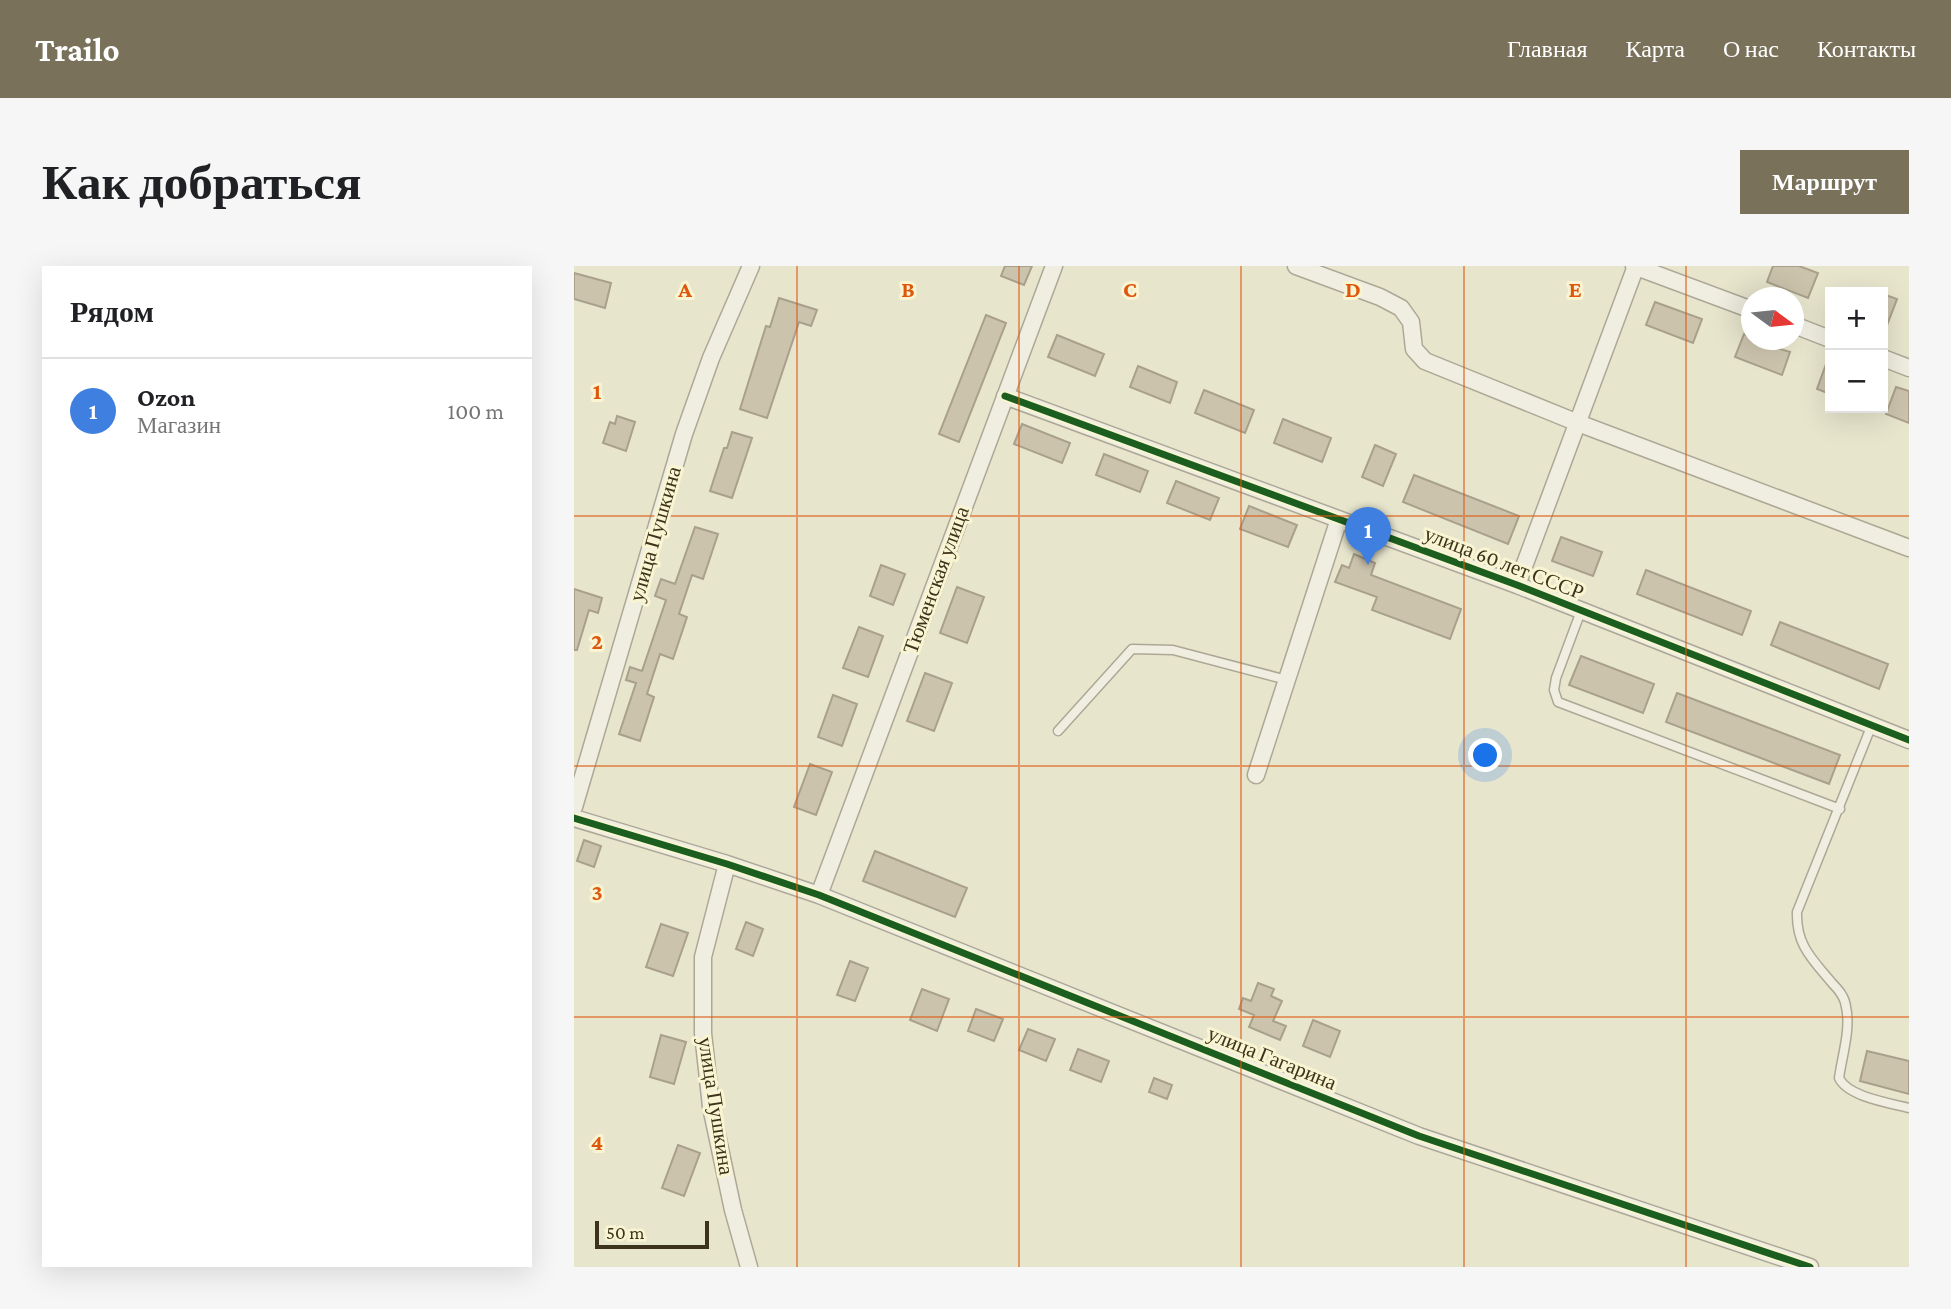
<!DOCTYPE html>
<html lang="ru">
<head>
<meta charset="utf-8">
<style>
  body { margin:0; font-family:"Crimson Pro",serif; background:#f6f6f6; color:#202124 }
  .controls { position:absolute; right:21px; top:21px; display:grid; overflow:hidden; border-radius:0px; box-shadow:0 7px 28px #0002 }
  .controls button { width:63px; height:63px; display:grid; place-items:center; padding:0; border:0; border-bottom:2px solid #e0e0e0; background:#fff; color:#202124; font:35px sans-serif }
  .compass { position:absolute; left:1167px; top:21px; width:63px; height:63px; border-radius:50%; background:#fff; box-shadow:0 7px 28px #0002; rotate:105deg }
  .scale { position:absolute; left:21px; bottom:18px; width:114px; box-sizing:border-box; padding-left:7px; border:4px solid #3d321c; border-top:0; font-size:19px; line-height:24px; white-space:nowrap; color:#3d321c; -webkit-text-stroke:5px #f9f5d2; paint-order:stroke }
  .you { position:absolute; left:912px; top:490px; width:24px; height:24px; margin:-18px; border:5px solid #fff; border-radius:50%; background:#1a73e8; box-shadow:0 0 0 10px #1a73e833 }
  .badge { display:grid; place-items:center; width:46px; height:46px; border-radius:50%; background:#79715a; color:#fff; font-size:23px; font-weight:700 }
  .pin { position:absolute; translate:-50% -58px; filter:drop-shadow(0 2px 4px #0008) }
  .pin::after { content:''; position:absolute; top:37px; width:24px; height:21px; background:inherit; clip-path:polygon(0 0,100% 0,50% 100%) }
  .list { margin:0; padding:0; list-style:none }
  h2 { display:flex; justify-content:space-between; align-items:center; height:91px; margin:0; padding:0 28px; font-size:30px }
  h2 small { font-size:23px; font-weight:400; color:#757577 }
  .list li { display:grid; grid-template-columns:46px 1fr auto; gap:21px; align-items:center; box-sizing:border-box; height:105px; padding:0 28px; border-top:2px solid #e0e0e0 }
  .list b { display:block; font-size:26px; white-space:nowrap }
  .list p { margin:0; font-size:23px; white-space:nowrap; color:#757577 }
  .list em { font-size:23px; font-style:normal; color:#757577 }
  .map { position:relative; flex:none; width:1335px; height:1001px; overflow:hidden; border-radius:0px }
  header { display:flex; align-items:center; gap:42px; box-sizing:border-box; height:98px; padding:0 35px; background:#79715a; color:#fff }
  header strong { font-size:33px }
  nav { display:flex; gap:38px; margin-inline-start:auto; font-size:24px }
  .intro { display:flex; align-items:center; justify-content:space-between; box-sizing:border-box; height:168px; padding:0 42px }
  h1 { margin:0; font-size:49px }
  .button { padding:18px 32px; border-radius:0px; background:#79715a; color:#fff; font-size:24px; font-weight:700 }
  main { display:flex; gap:42px; padding:0 42px }
  aside { flex:1; background:#fff; border-radius:0px; box-shadow:0 7px 28px #0002 }
  .map>svg:first-child { display:block }
  .building { fill:#ccc3ad; stroke:#a9a08c; stroke-width:2 }
  .lines { fill:none; stroke-linecap:round; stroke-linejoin:round }
  .lane-casing { stroke:#ada896; stroke-width:11 }
  .street-casing { stroke:#ada896; stroke-width:19 }
  .lane { stroke:#efeee0; stroke-width:8 }
  .street { stroke:#efeee0; stroke-width:16 }
  .cycleway-casing { stroke:#f9f5d2; stroke-width:11 }
  .cycleway { stroke:#1b5e20; stroke-width:7 }
  .grid { fill:none; stroke:#df570d; stroke-width:2; stroke-opacity:0.55 }
  .labels { text-anchor:middle; dominant-baseline:central; stroke-width:6; stroke-linejoin:round; paint-order:stroke }
  .street-label { font-size:21px; fill:#3d321c; stroke:#f9f5d2 }
  .grid-label { font-size:23px; text-anchor:middle; font-weight:bold; fill:#df570d; stroke:#f9f5d2; stroke-width:6; stroke-linejoin:round; paint-order:stroke }
</style>
</head>
<body>
<header>
<strong>Trailo</strong>
<nav><a>Главная</a><a>Карта</a><a>О нас</a><a>Контакты</a></nav>
</header>
<div class="intro"><h1>Как добраться</h1><a class="button">Маршрут</a></div>
<main>
<aside>
<h2>Рядом<small></small></h2>
<ul class="list">
<li><span class="badge" style="background:#3f7fe0">1</span><div><b>Ozon</b><p>Магазин</p></div><em>100 m</em></li>
</ul>
</aside>
<div class="map">
<svg width="1335" height="1001" viewBox="0 0 1335 1001">
  <rect width="100%" height="100%" fill="#e8e5cd"/>
  <path class="building" d="M 431,0 L 458,0 L 450,19 L 427,10 Z
    M 1199,0 L 1225,0 L 1244,7 L 1234,32 L 1193,16 Z
    M 0,7 L 37,17 L 31,42 L 0,33 Z
    M 1309,28 L 1323,33 L 1310,67 L 1309,67 Z
    M 205,32 L 243,44 L 237,60 L 225,56 L 193,152 L 166,143 L 192,60 L 196,61 Z
    M 1081,36 L 1128,53 L 1119,77 L 1072,59 Z
    M 412,49 L 432,57 L 385,176 L 365,168 Z
    M 1170,68 L 1178,71 L 1178,74 L 1216,86 L 1208,109 L 1161,91 Z
    M 483,69 L 530,88 L 521,110 L 474,91 Z
    M 1255,90 L 1256,90 L 1256,128 L 1243,123 Z
    M 564,100 L 603,116 L 596,137 L 556,121 Z
    M 1322,121 L 1335,125 L 1335,157 L 1312,148 Z
    M 630,124 L 680,144 L 671,167 L 621,147 Z
    M 43,150 L 61,156 L 52,185 L 29,177 L 36,156 L 41,158 Z
    M 709,153 L 757,172 L 748,196 L 700,177 Z
    M 448,158 L 496,177 L 488,197 L 440,178 Z
    M 158,166 L 178,172 L 158,232 L 136,225 L 150,182 L 153,182 Z
    M 801,179 L 822,188 L 809,220 L 788,211 Z
    M 530,188 L 574,205 L 566,226 L 522,209 Z
    M 840,209 L 945,250 L 934,278 L 829,236 Z
    M 602,215 L 645,232 L 636,254 L 593,237 Z
    M 675,240 L 723,259 L 714,281 L 666,263 Z
    M 121,261 L 144,268 L 129,313 L 118,309 L 105,348 L 113,351 L 99,393 L 86,388 L 73,428 L 80,431 L 66,475 L 45,468 L 62,417 L 52,414 L 56,401 L 68,405 L 92,334 L 81,330 L 87,313 L 101,318 Z
    M 987,271 L 1028,286 L 1019,310 L 978,295 Z
    M 780,288 L 801,297 L 797,309 L 887,343 L 876,373 L 798,344 L 803,331 L 761,316 L 768,299 L 775,302 Z
    M 307,299 L 331,308 L 319,339 L 296,330 Z
    M 1072,304 L 1177,345 L 1168,369 L 1063,328 Z
    M 383,321 L 410,331 L 393,377 L 366,367 Z
    M 0,323 L 28,332 L 24,347 L 15,344 L 3,384 L 0,384 Z
    M 1206,356 L 1314,398 L 1305,423 L 1197,379 Z
    M 285,361 L 309,370 L 294,411 L 269,402 Z
    M 1007,390 L 1080,418 L 1069,447 L 995,419 Z
    M 351,407 L 378,417 L 360,465 L 333,455 Z
    M 1103,427 L 1266,489 L 1255,518 L 1092,456 Z
    M 259,429 L 283,438 L 268,480 L 244,471 Z
    M 236,498 L 258,506 L 242,549 L 220,541 Z
    M 10,574 L 27,580 L 20,601 L 3,595 Z
    M 301,585 L 393,622 L 381,651 L 289,615 Z
    M 172,656 L 189,663 L 179,690 L 162,683 Z
    M 87,658 L 114,667 L 99,710 L 72,701 Z
    M 276,695 L 294,702 L 281,735 L 263,729 Z
    M 684,717 L 700,723 L 697,730 L 708,735 L 699,755 L 712,760 L 706,774 L 675,761 L 680,749 L 665,743 L 669,732 L 677,735 Z
    M 348,723 L 375,733 L 363,765 L 336,754 Z
    M 402,743 L 429,753 L 420,775 L 394,765 Z
    M 739,754 L 766,765 L 756,791 L 729,780 Z
    M 454,763 L 481,773 L 472,795 L 445,784 Z
    M 87,769 L 112,776 L 100,818 L 76,811 Z
    M 504,783 L 535,795 L 527,816 L 496,804 Z
    M 1293,785 L 1335,795 L 1335,828 L 1286,815 Z
    M 580,812 L 598,819 L 593,833 L 575,826 Z
    M 104,879 L 126,887 L 110,930 L 88,922 Z"/>
  <g class="lines">
    <g class="lane-casing">
      <path id="lane" d="M 1007,345 L 982,412 L 980,424 L 984,436 L 1266,543
        M 1297,461 L 1223,646 C 1222,679 1238,693 1258,717 C 1265,724 1271,731 1272,741 C 1277,763 1268,790 1265,812 C 1274,831 1316,837 1335,842
        M 484,465 L 558,383 L 599,384 L 713,414"/>
    </g>
    <g class="street-casing">
      <path id="street" d="M 722,0 L 806,31 L 827,42 L 837,56 L 840,83 L 851,95 L 1004,157 L 1335,282
        M 1060,0 L 1178,44
        M 1220,59 L 1256,73
        M 1309,92 L 1335,102
        M 431,130 L 943,319 L 1335,474
        M 943,319 L 1062,0
        M 682,509 L 765,253
        M 0,541 L 110,168 L 137,92 L 177,0
        M 0,552 L 153,598 L 245,629 L 845,870 L 1236,1001
        M 153,598 L 129,691 L 129,767 L 137,841 L 159,944 L 175,1001
        M 245,629 L 480,0"/>
    </g>
    <use href="#lane" class="lane"/>
    <use href="#street" class="street"/>
    <g class="cycleway-casing">
      <path id="cycleway" d="M 431,130 L 943,319 L 1335,474
        M 0,552 L 153,598 L 245,629 L 845,870 L 1236,1001"/>
    </g>
    <use href="#cycleway" class="cycleway"/>
  </g>
  <path class="grid" d="M 223,0 L 223,1001M 445,0 L 445,1001M 667,0 L 667,1001M 890,0 L 890,1001M 1112,0 L 1112,1001M 0,250 L 1335,250M 0,500 L 1335,500M 0,751 L 1335,751"/>
  <g class="labels">
    <g class="street-label">
      <text transform="translate(81 268) rotate(-74)">улица Пушкина</text>
      <text transform="translate(930 297) rotate(21)">улица 60 лет СССР</text>
      <text transform="translate(362 314) rotate(-70)">Тюменская улица</text>
      <text transform="translate(698 792) rotate(22)">улица Гагарина</text>
      <text transform="translate(142 840) rotate(81)">улица Пушкина</text>
    </g>
  </g>
  <g class="grid-label">
    <text x="111" y="31">A</text>
    <text x="334" y="31">B</text>
    <text x="556" y="31">C</text>
    <text x="779" y="31">D</text>
    <text x="1001" y="31">E</text>
    <text x="23" y="133">1</text>
    <text x="23" y="383">2</text>
    <text x="23" y="634">3</text>
    <text x="23" y="884">4</text>
  </g>
</svg>
<div class="controls">
<button>+</button>
<button>−</button>
</div>
<svg class="compass" viewBox="-18 -18 36 36"><path d="M0-13l5 13h-10z" fill="#e53935"/><path d="M0 13l5-13h-10z" fill="#757577"/></svg>
<div class="scale">50 m</div>
<div class="you"></div>
<div class="pin badge" style="left:794px;top:299px;background:#3f7fe0">1</div>
</div>
</main>
</body>
</html>
